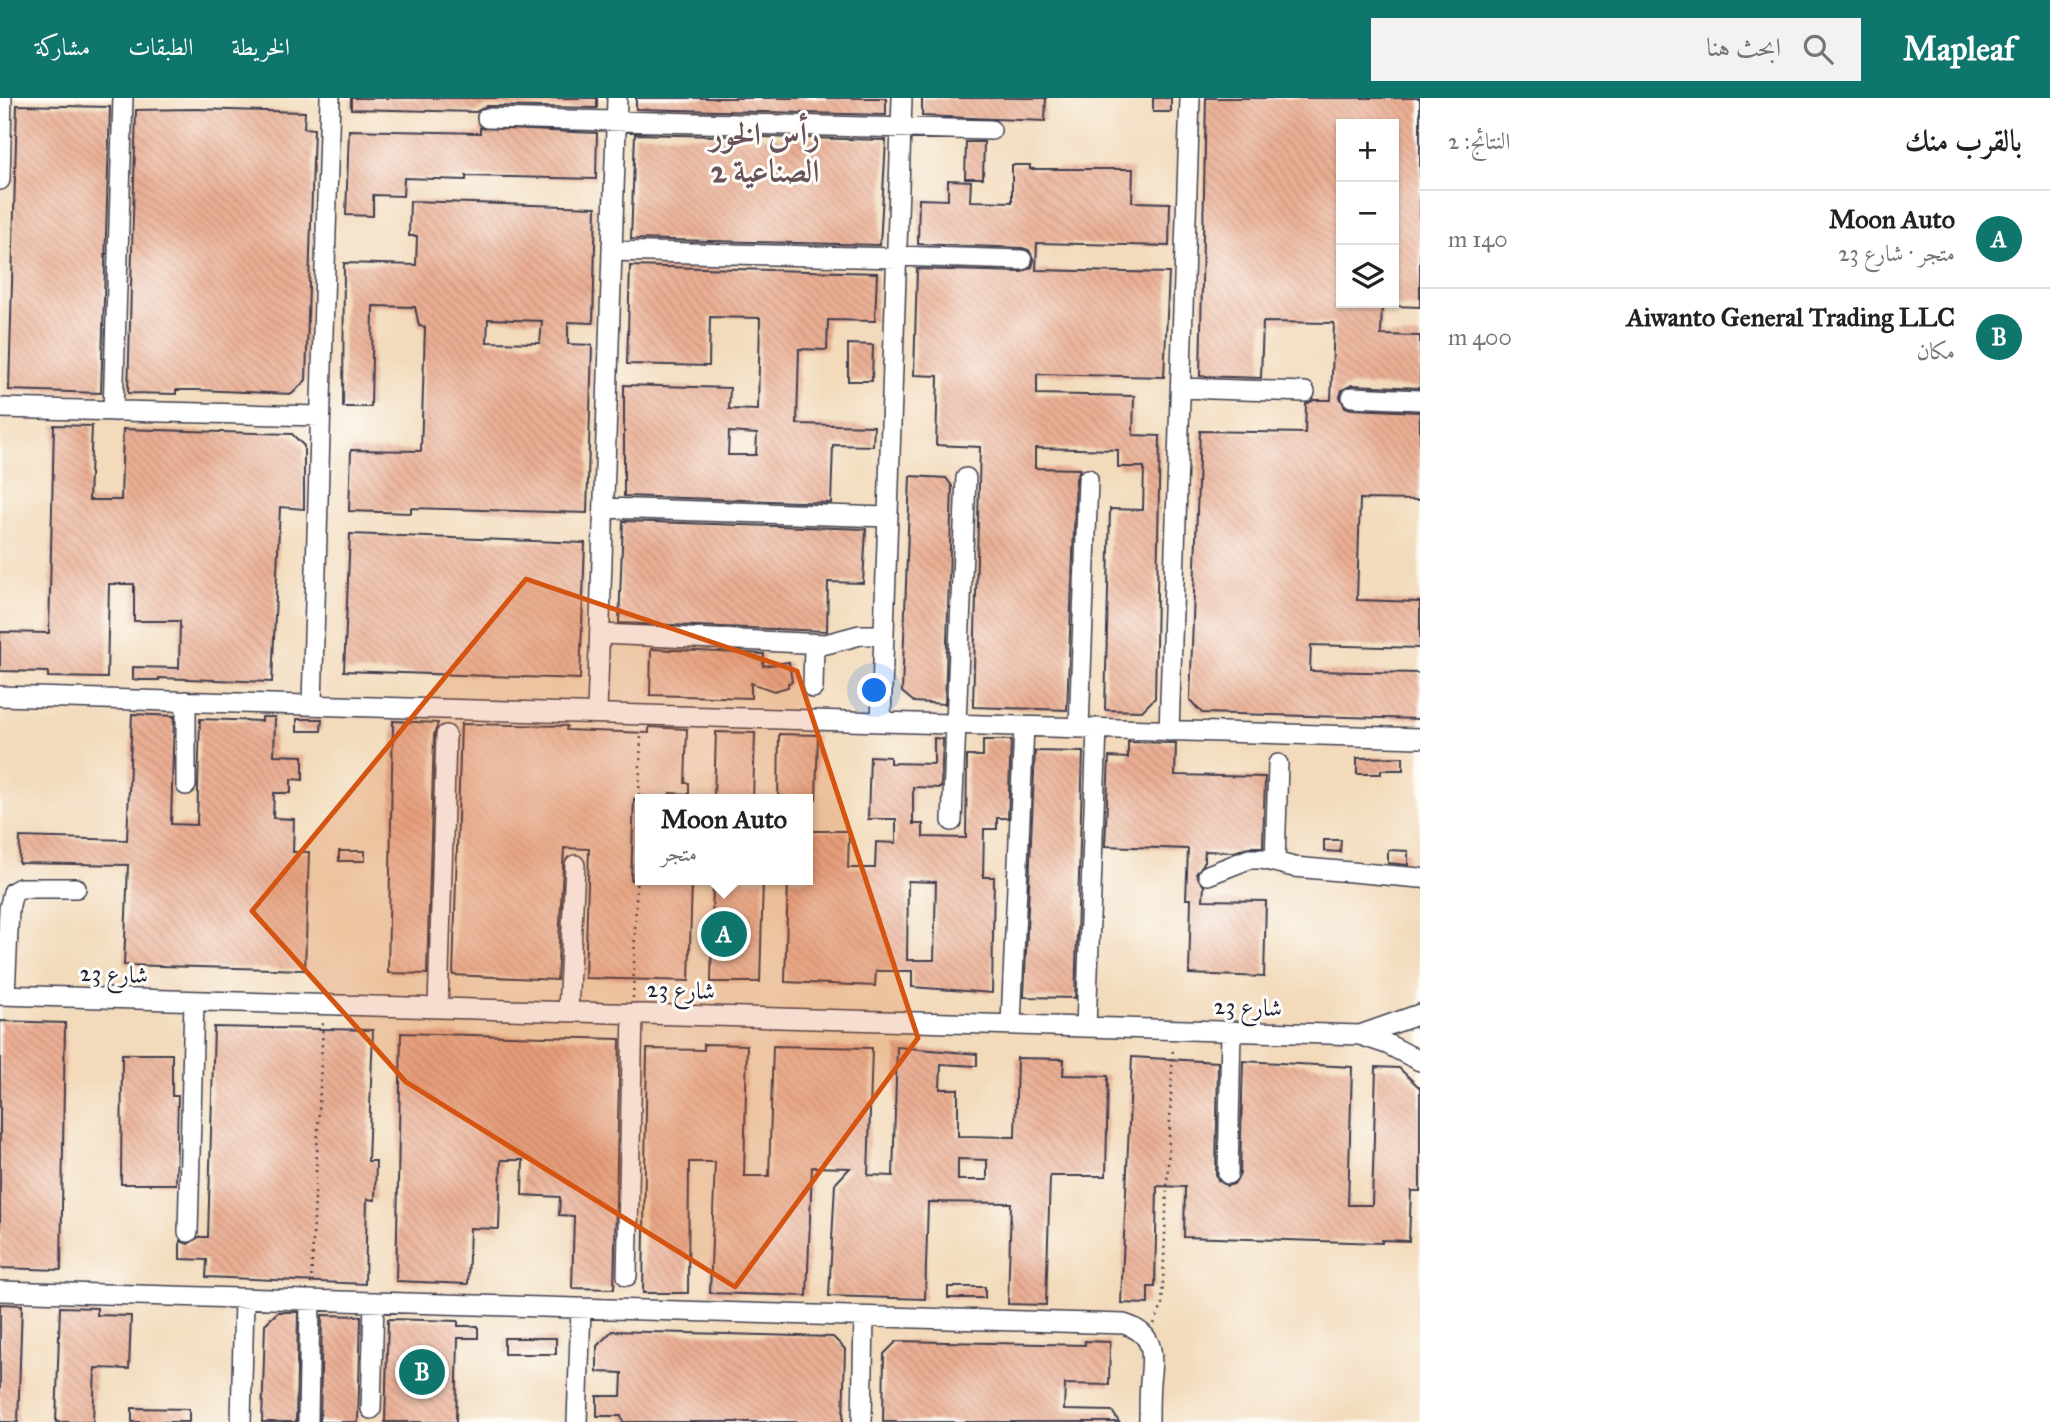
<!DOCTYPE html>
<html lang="ar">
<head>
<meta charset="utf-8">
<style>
  body { margin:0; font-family:"IM FELL Great Primer",Amiri,serif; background:#f2f2f2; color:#222; direction:rtl }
  .controls { position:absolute; right:21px; top:21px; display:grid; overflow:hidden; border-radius:0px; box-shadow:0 2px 5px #0004 }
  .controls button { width:63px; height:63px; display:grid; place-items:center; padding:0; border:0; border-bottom:2px solid #e0e0e0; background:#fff; color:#222; font:35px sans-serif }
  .you { position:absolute; left:875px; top:593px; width:24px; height:24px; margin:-18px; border:5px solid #fff; border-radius:50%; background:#1a73e8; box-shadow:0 0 0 10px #1a73e833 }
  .badge { display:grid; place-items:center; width:46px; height:46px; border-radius:50%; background:#0f766e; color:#fff; font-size:23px; font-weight:700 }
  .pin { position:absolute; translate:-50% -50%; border:4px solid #fff; box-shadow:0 2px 7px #0006 }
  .popup { position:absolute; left:635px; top:696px; width:178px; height:91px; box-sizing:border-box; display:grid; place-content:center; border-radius:0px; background:#fff; filter:drop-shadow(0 2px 5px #0005); font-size:23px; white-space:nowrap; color:#767676 }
  .popup b { font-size:26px; color:#222 }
  .popup::after { content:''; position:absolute; left:50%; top:100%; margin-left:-14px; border:14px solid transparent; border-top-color:#fff }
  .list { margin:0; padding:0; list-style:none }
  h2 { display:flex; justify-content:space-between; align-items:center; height:91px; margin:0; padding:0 28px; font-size:30px }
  h2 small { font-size:23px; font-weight:400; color:#767676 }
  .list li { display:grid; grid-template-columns:46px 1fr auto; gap:21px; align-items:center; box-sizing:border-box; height:98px; padding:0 28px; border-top:2px solid #e0e0e0 }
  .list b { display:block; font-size:26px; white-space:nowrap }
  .list p { margin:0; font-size:23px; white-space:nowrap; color:#767676 }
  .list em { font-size:23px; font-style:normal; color:#767676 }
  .icon { flex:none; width:38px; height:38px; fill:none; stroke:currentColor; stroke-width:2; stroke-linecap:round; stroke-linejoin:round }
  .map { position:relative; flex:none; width:1420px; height:1324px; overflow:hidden; direction:ltr }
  header { display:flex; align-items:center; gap:42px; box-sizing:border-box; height:98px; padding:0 35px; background:#0f766e; color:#fff }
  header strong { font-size:33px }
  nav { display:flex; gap:38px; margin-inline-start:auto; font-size:24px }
  .search { width:490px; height:63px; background:#f2f2f2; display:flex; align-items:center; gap:18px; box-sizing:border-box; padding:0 24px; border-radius:0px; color:#767676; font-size:26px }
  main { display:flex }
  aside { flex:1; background:#fff }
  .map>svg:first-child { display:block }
  .building { fill:url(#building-back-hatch); fill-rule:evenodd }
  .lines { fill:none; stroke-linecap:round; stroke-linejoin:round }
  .minor-casing { stroke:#413e4e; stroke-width:22 }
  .path { stroke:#413e4e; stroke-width:2.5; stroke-dasharray:2 5; stroke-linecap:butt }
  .minor { stroke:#fff; stroke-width:19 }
  .marked { fill:#d45411; fill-opacity:0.2; stroke:#d45411; stroke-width:5; stroke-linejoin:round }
  .labels { text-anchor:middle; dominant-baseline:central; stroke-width:6; stroke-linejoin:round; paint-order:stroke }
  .street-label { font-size:24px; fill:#22223b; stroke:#fdfcf7 }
  .district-label { font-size:32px; font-weight:bold; fill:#68535a; stroke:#fdfcf7 }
</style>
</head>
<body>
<header>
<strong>Mapleaf</strong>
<div class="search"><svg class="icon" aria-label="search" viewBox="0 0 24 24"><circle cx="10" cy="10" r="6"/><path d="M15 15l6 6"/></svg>ابحث هنا</div>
<nav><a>الخريطة</a><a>الطبقات</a><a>مشاركة</a></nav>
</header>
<main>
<aside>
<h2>بالقرب منك<small>النتائج: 2</small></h2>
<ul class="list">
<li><span class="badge">A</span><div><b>Moon Auto</b><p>متجر · شارع 23</p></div><em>140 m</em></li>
<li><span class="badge">B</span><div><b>Aiwanto General Trading LLC</b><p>مكان</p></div><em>400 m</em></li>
</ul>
</aside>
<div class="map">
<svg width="1420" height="1324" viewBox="0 0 1420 1324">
  <defs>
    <pattern id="building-back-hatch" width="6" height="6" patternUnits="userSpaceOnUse" patternTransform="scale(1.75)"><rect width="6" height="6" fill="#eaae93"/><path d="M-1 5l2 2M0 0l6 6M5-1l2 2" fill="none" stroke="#c89580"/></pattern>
  </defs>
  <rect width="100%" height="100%" fill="#fdfcf7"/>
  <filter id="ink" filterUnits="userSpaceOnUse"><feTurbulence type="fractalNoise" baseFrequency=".0143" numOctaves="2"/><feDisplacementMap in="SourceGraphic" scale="14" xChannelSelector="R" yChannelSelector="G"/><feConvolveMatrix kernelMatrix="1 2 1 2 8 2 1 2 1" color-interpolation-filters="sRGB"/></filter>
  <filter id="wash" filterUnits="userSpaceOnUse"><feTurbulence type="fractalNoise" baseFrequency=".00686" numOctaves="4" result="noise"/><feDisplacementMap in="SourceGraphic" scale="28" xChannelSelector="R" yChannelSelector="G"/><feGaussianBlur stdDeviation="1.57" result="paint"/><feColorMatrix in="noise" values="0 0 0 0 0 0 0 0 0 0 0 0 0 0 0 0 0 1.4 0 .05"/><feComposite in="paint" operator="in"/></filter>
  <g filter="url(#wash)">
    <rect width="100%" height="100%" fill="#f2daba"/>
    <g id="blocks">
      <path class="building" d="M 351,0 L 597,0 L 597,10 L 487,8 L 476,14 L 351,11 Z
        M 636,0 L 886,0 L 886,17 L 636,11 Z
        M 922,0 L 1046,0 L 1045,23 L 922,18 Z
        M 1153,0 L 1171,0 L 1171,14 L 1153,14 Z
        M 1206,0 L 1420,0 L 1420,209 L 1394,208 L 1394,26 L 1341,26 L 1341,205 L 1382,205 L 1381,237 L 1420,238 L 1420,290 L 1352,287 L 1342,292 L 1340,299 L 1345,309 L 1351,311 L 1420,314 L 1420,402 L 1360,401 L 1357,502 L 1420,504 L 1420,550 L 1311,547 L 1310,573 L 1420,575 L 1420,621 L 1202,615 L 1190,602 L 1200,333 L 1305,335 L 1306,306 L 1314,302 L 1331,302 L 1334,225 L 1263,224 L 1261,280 L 1200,278 Z
        M 17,7 L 110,9 L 101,295 L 9,292 Z
        M 195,11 L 305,14 L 304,30 L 314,31 L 306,282 L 292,296 L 197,292 L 176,292 L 176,296 L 128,295 L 136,12 Z
        M 480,30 L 597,35 L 596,81 L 466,78 L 466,82 L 404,80 L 403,98 L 373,97 L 373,118 L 346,117 L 349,32 L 480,35 Z
        M 635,36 L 886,42 L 880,147 L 631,141 Z
        M 966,44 L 984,44 L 983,80 L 965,80 Z
        M 1012,67 L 1030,67 L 1030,71 L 1133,71 L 1132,104 L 1170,105 L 1169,148 L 1037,145 L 1036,172 L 1169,175 L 1164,279 L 1037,276 L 1037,296 L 1134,298 L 1133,337 L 1160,338 L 1155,600 L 1142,613 L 1105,612 L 1110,411 L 1143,412 L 1144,369 L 1118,369 L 1118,352 L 1035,350 L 1035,370 L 1080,371 L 1076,381 L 1067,612 L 973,609 L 980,349 L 936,347 L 938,278 L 914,277 L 917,171 L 1022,174 L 1032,169 L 1034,162 L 1029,152 L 1022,150 L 918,146 L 919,101 L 948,102 L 948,82 L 971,83 L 970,103 L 1012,104 Z
        M 410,103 L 596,109 L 593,225 L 568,224 L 568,246 L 592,247 L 587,415 L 411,410 L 411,415 L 349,413 L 351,352 L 421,353 L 425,229 L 419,228 L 415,209 L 373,208 L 371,309 L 343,309 L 344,165 L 416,167 L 417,138 L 409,138 ZM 488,221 L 542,223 L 540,245 L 487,244 Z
        M 630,168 L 877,175 L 875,223 L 828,222 L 827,252 L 799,251 L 797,326 L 874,328 L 873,348 L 833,347 L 831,405 L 624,398 L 624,287 L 730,290 L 729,311 L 758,312 L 760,220 L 710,219 L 709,268 L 627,266 ZM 729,334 L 757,336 L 756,357 L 728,357 Z
        M 848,246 L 873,247 L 872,283 L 848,283 Z
        M 54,327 L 92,328 L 89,402 L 121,402 L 123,331 L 292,336 L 304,348 L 304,411 L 280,409 L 272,584 L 159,580 L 159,582 L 133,582 L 133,569 L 179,570 L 180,523 L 134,523 L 134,486 L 109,486 L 107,580 L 48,579 L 48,574 L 0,573 L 0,534 L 49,535 Z
        M 910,378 L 946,380 L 952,388 L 945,606 L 914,604 L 902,594 Z
        M 623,423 L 866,431 L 863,485 L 828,484 L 827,533 L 619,525 Z
        M 350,436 L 585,445 L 580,581 L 344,573 Z
        M 651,551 L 764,556 L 763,568 L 789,564 L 792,584 L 788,585 L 788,589 L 774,593 L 751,585 L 751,600 L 650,597 Z
        M 132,616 L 174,618 L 171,726 L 197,727 L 200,621 L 262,623 L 262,619 L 275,619 L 274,657 L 303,658 L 303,682 L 291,681 L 291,695 L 274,695 L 273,720 L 294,721 L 293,754 L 309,754 L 305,872 L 124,867 L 128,767 L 19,765 L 20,739 L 127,742 Z
        M 297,621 L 322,621 L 321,633 L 297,633 Z
        M 393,623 L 438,625 L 434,637 L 427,876 L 388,875 Z
        M 461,626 L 567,628 L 566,632 L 649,635 L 649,629 L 687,631 L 685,685 L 689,685 L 689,696 L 670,695 L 669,701 L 634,701 L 631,782 L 692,782 L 689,883 L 585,880 L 589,751 L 564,750 L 557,882 L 453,877 Z
        M 716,634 L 755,635 L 753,701 L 714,701 Z
        M 779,636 L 818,637 L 816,701 L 778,701 Z
        M 934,640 L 943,641 L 941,690 L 913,689 L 913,726 L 923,726 L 923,739 L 966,740 L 967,658 L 983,658 L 983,642 L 1011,642 L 1008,720 L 997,720 L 997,731 L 984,731 L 983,779 L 994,779 L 992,895 L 912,889 L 912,873 L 876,873 L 875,888 L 785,884 L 788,782 L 808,782 L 808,733 L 849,733 L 848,770 L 875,770 L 876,744 L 896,745 L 896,721 L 868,721 L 870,658 L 890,659 L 890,665 L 934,666 ZM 908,783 L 936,784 L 934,862 L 907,862 Z
        M 1128,644 L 1176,645 L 1175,677 L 1265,679 L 1263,749 L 1249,749 L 1234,754 L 1205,753 L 1204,765 L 1196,776 L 1204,788 L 1203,802 L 1266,803 L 1264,879 L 1189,876 L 1191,801 L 1186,801 L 1188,751 L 1105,748 L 1109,659 L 1128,660 Z
        M 1035,653 L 1083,654 L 1075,900 L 1024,899 Z
        M 1403,659 L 1403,672 L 1381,672 L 1381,676 L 1357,676 L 1357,660 Z
        M 1324,742 L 1341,742 L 1340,754 L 1324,753 Z
        M 1388,752 L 1408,753 L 1408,767 L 1388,765 Z
        M 339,753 L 365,753 L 365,763 L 339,763 Z
        M 713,782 L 763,782 L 760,884 L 711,884 Z
        M 0,923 L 65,925 L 61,1172 L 0,1170 Z
        M 214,929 L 373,932 L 368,1063 L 376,1063 L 375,1102 L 367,1101 L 365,1186 L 206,1179 L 207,1162 L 180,1161 L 180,1143 L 188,1146 L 199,1139 L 208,1139 Z
        M 401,935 L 620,941 L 614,1191 L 572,1190 L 574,1118 L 559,1117 L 560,1099 L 522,1097 L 523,1062 L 501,1062 L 499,1131 L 470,1130 L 468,1186 L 396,1183 Z
        M 704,946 L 747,947 L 744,1078 L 769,1078 L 773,948 L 872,950 L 868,1077 L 893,1078 L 897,949 L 977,956 L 977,968 L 941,966 L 940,991 L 958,991 L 958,1038 L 1015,1039 L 1017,960 L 1064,961 L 1063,977 L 1108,978 L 1106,1078 L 1050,1078 L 1046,1207 L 1008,1206 L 1011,1105 L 928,1104 L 925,1201 L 829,1198 L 835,1086 L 850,1070 L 812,1069 L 807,1198 L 710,1195 L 715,1064 L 689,1064 L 688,1195 L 643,1195 L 647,951 L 704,952 ZM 958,1061 L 987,1062 L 987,1082 L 958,1082 Z
        M 122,956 L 172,956 L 172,998 L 178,998 L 176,1086 L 121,1086 Z
        M 1132,959 L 1218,964 L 1216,1076 L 1218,1082 L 1227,1088 L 1234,1086 L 1240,1076 L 1243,963 L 1352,969 L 1348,1107 L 1372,1107 L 1376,969 L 1399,970 L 1420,990 L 1420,1093 L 1411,1093 L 1409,1143 L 1382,1142 L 1382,1145 L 1184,1139 L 1185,1089 L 1157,1088 L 1155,1189 L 1148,1189 L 1148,1206 L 1121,1205 Z
        M 948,1189 L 985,1189 L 985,1200 L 948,1200 Z
        M 0,1206 L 22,1207 L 18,1324 L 0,1324 Z
        M 60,1209 L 97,1210 L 97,1217 L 131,1218 L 129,1271 L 95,1270 L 93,1324 L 56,1324 Z
        M 278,1214 L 298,1214 L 296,1324 L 262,1324 L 265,1226 Z
        M 322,1217 L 361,1218 L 358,1324 L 320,1324 Z
        M 388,1221 L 458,1223 L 458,1228 L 478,1228 L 478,1240 L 458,1240 L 456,1324 L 385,1324 Z
        M 612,1233 L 833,1239 L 845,1251 L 843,1324 L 623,1324 L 621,1318 L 597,1318 L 597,1298 L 621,1298 L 622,1275 L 597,1274 L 597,1248 Z
        M 504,1240 L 556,1240 L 556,1256 L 504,1256 Z
        M 897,1243 L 1085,1247 L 1085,1243 L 1110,1244 L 1109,1287 L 1065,1286 L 1064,1312 L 1112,1313 L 1119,1324 L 883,1324 L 884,1256 Z
        M 132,1310 L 189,1311 L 189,1324 L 132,1324 Z"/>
    </g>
  </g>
  <g filter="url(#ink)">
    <use href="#blocks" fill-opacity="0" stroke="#413e4e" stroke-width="2"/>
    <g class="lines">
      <g class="minor-casing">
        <path id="minor" d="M 487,20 L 991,32
          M 0,82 L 2,0
          M 612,153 L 897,160
          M 897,158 L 1022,162
          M 1181,290 L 1305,294
          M 1352,299 L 1420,302
          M 0,310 L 320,318
          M 113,313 L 123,0
          M 604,410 L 888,419
          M 600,536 L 826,546 L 860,537 L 884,537
          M 813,590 L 814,546
          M 0,598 L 1420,640
          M 186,603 L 186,687
          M 312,606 L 330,0
          M 597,615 L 617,0
          M 881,623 L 902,0
          M 1079,630 L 1088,381
          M 1169,633 L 1190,0
          M 952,723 L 966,380
          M 1275,764 L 1278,666
          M 1208,777 L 1249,761 L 1262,761 L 1294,769 L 1420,780
          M 0,897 L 1360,937 L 1387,946 L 1420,963
          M 5,897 L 9,811 L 13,794 L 20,790 L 76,790
          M 438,910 L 446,637
          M 568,913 L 575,767
          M 1011,926 L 1024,628
          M 1086,929 L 1097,630
          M 1360,937 L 1420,916
          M 1228,1076 L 1231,933
          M 188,1134 L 194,903
          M 627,1178 L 633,915
          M 0,1193 L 1124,1226 C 1156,1236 1153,1256 1150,1284 C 1149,1297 1149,1311 1149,1324
          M 371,1311 L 374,1204
          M 241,1324 L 244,1201
          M 308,1324 L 310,1202
          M 577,1324 L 581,1210
          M 862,1324 L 864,1219"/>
      </g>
      <path class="path" d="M 633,900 L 641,634
        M 311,1186 L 323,923
        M 1154,1226 L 1162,1208 L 1173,948"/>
      <use href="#minor" class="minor"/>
    </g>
  </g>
  <path class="marked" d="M 526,481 L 797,573 L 918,940 L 735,1189 L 406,984 L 252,813 Z"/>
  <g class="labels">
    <g class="street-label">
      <text transform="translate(114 876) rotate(2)">شارع 23</text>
      <text transform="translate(681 892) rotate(2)">شارع 23</text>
      <text transform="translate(1248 909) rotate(2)">شارع 23</text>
    </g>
    <g class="district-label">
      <text x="765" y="36">رأس الخور<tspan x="765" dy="37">الصناعية 2</tspan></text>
    </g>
  </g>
</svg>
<div class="controls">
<button>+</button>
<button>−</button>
<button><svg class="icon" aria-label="layers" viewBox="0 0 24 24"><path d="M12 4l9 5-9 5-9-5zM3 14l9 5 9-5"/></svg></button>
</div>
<div class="you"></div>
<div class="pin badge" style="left:724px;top:836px">A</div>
<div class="popup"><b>Moon Auto</b>متجر</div>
<div class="pin badge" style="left:422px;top:1274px">B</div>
</div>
</main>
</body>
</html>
